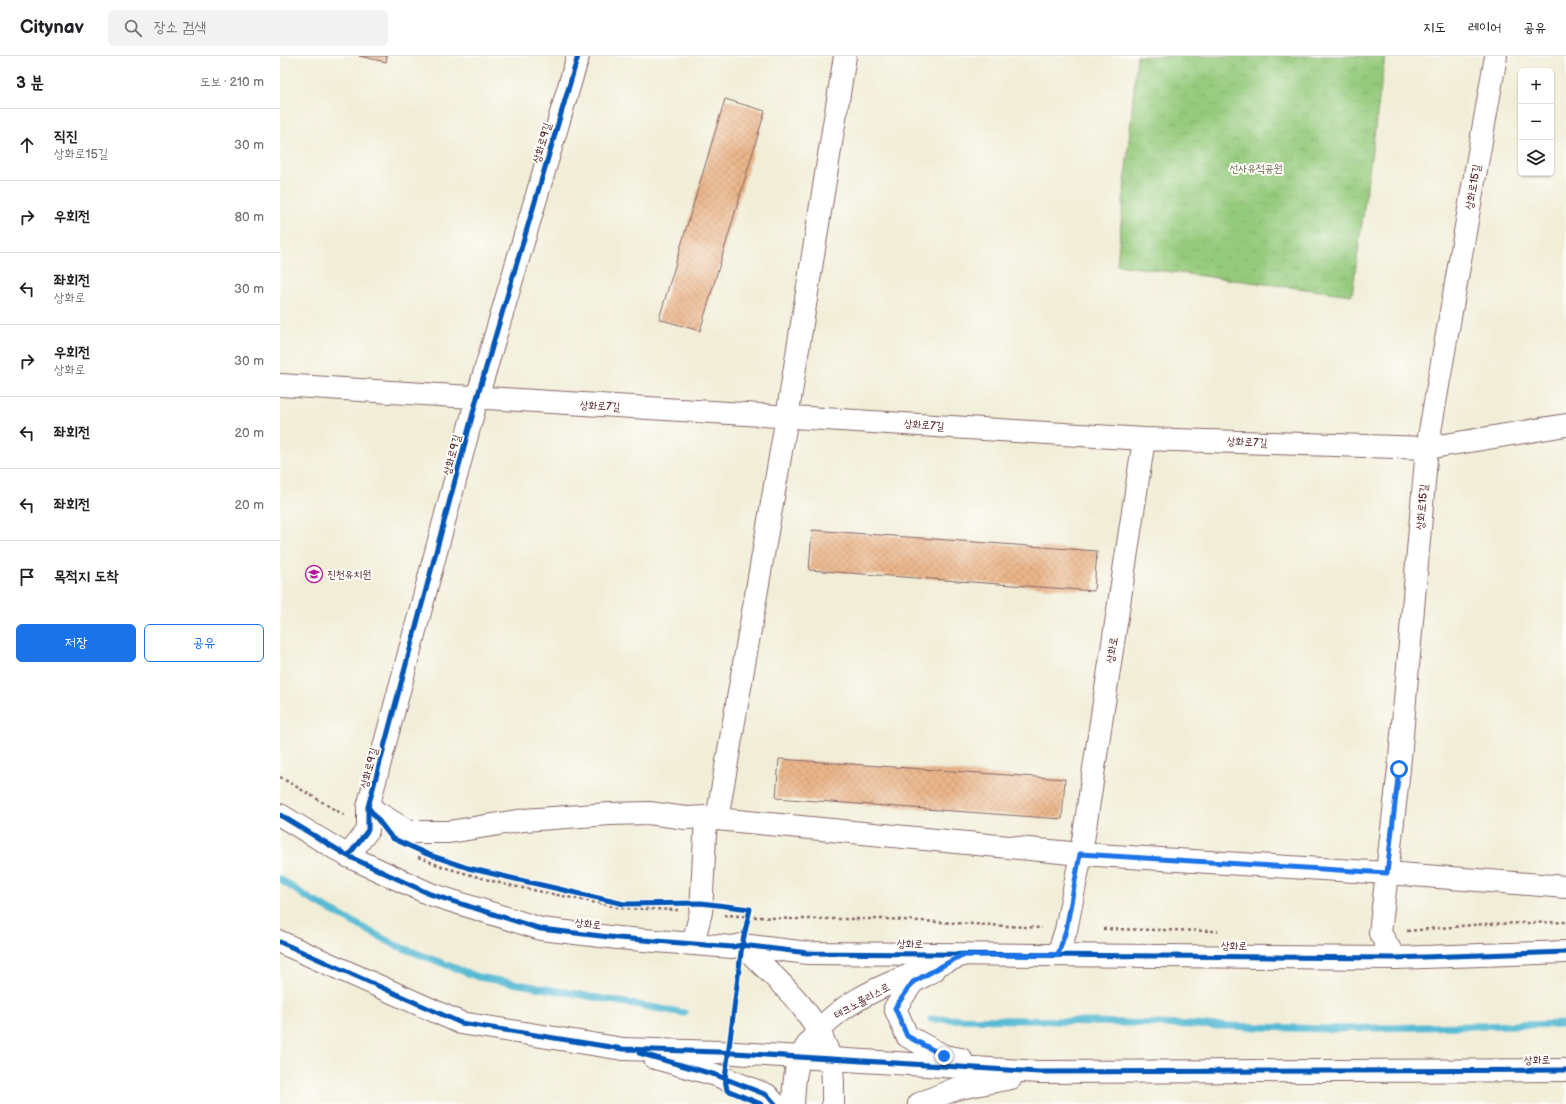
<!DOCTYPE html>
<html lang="ko">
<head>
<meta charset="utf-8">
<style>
  body { margin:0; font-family:"Balsamiq Sans","Poor Story",sans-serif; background:#f2f2f2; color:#202124 }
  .controls { position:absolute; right:12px; top:12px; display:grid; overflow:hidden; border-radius:6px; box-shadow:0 1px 3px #0004 }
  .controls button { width:36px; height:36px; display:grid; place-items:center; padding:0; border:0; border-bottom:1px solid #e0e0e0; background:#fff; color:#202124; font:20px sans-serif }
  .stop { position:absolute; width:12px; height:12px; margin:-9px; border:3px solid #1a73e8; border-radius:50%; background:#fff }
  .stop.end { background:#1a73e8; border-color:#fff; box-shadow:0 1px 4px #0008 }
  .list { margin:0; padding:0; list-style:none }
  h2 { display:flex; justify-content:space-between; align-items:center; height:52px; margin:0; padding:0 16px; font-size:17px }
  h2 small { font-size:13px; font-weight:400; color:#757577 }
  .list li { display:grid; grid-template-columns:26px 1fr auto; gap:12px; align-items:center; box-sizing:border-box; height:72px; padding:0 16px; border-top:1px solid #e0e0e0 }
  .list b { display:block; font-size:15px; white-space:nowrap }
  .list p { margin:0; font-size:13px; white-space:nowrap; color:#757577 }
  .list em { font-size:13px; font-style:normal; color:#757577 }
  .actions { display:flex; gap:8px; padding:12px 16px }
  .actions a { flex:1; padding:9px 0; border:1px solid #1a73e8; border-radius:6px; text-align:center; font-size:14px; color:#1a73e8 }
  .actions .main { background:#1a73e8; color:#fff }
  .icon { flex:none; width:22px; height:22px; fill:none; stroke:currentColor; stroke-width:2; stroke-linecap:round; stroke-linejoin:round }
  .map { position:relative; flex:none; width:1286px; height:1048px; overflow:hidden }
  header { display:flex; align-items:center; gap:24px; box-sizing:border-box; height:56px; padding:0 20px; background:#fff; border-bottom:1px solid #e0e0e0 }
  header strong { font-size:19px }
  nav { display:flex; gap:22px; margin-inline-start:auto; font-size:14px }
  .search { width:280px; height:36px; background:#f2f2f2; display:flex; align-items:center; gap:10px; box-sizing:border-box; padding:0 14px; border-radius:6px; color:#757577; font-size:15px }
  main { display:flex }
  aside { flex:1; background:#fff }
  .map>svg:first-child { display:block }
  .park { fill:url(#park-crowns); stroke:#6f7454 }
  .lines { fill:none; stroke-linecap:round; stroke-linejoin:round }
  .stream { stroke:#56bad4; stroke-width:7 }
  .building { fill:url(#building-cross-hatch) }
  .street-casing { stroke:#846767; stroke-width:24 }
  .secondary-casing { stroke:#846767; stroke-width:24 }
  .highway-casing { stroke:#846767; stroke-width:24 }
  .path { stroke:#846767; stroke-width:2.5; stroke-dasharray:3 3; stroke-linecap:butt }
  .street { stroke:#fff; stroke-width:22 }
  .secondary { stroke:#fff; stroke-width:22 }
  .highway { stroke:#fff; stroke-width:22 }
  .cycleway-casing { stroke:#fdfcf7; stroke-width:8 }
  .cycleway { stroke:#0057b8; stroke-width:5 }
  .route { stroke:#1a73e8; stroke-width:5 }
  .labels { text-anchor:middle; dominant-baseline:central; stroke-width:4; stroke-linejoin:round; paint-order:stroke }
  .street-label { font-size:11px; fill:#4a1f2b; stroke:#fdfcf7 }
  .park-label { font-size:11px; fill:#645b47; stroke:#fdfcf7 }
  .poi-label { font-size:11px; fill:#4a1f2b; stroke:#fdfcf7; text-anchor:start }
</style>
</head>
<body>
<header>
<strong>Citynav</strong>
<div class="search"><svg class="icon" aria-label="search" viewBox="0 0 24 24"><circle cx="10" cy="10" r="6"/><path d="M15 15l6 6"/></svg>장소 검색</div>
<nav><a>지도</a><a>레이어</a><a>공유</a></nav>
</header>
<main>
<aside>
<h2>3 분<small>도보 · 210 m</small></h2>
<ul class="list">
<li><svg class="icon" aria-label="ahead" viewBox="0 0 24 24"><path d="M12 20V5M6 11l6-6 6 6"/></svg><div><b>직진</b><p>상화로15길</p></div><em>30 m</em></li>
<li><svg class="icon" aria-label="right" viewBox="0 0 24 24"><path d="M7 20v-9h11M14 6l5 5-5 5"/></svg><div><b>우회전</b></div><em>80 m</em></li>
<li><svg class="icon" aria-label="left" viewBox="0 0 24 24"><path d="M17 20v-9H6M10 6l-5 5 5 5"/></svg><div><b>좌회전</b><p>상화로</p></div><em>30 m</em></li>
<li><svg class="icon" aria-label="right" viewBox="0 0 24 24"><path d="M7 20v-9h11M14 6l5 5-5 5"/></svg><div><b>우회전</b><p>상화로</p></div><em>30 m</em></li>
<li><svg class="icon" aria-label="left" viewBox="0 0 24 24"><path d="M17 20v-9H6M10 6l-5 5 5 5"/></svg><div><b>좌회전</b></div><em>20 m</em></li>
<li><svg class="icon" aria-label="left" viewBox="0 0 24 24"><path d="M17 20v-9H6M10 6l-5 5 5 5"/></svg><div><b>좌회전</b></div><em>20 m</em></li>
<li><svg class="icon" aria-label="arrive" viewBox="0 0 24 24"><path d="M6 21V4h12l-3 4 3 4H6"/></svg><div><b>목적지 도착</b></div></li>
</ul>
<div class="actions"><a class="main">저장</a><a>공유</a></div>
</aside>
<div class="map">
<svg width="1286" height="1048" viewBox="0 0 1286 1048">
  <defs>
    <pattern id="park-crowns" width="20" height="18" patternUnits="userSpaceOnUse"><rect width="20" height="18" fill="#94ca7c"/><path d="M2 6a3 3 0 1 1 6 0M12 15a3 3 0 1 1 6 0" fill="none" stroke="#81ad6b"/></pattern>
    <pattern id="building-cross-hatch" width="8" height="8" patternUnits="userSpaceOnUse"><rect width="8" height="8" fill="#ebb68b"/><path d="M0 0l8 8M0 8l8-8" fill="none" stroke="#cb9c78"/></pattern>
  </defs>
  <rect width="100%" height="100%" fill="#fdfcf7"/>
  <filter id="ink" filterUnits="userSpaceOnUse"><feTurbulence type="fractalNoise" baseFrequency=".025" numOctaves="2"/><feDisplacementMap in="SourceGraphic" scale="8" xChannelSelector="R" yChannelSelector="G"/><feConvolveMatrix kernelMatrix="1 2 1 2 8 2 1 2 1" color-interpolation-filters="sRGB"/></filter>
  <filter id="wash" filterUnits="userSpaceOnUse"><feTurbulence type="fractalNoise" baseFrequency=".012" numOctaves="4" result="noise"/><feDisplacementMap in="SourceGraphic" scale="16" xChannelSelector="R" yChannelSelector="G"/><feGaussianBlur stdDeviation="0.9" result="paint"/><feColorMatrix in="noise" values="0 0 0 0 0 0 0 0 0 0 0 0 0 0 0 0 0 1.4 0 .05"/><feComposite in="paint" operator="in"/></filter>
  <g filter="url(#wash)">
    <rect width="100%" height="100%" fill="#f1edd7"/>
    <path class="park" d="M 857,0 L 1105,0 L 1072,239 L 837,209 Z"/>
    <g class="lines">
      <path class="stream" d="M 0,823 L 28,842 L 115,889 L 198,921 L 404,957
        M 651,963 L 746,964 L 1048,973 L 1286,968"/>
    </g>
    <g id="blocks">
      <path class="building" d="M 79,0 L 107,0 L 106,6 Z
        M 445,43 L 485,55 L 420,275 L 379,263 Z
        M 532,474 L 817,495 L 814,535 L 529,514 Z
        M 499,703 L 785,723 L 782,763 L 496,742 Z"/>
    </g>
  </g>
  <g filter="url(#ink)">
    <use href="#blocks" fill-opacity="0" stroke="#846767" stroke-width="1"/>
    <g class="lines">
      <g class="street-casing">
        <path id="street" d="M 0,329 L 864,383 L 1147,392 L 1286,369
          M 88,751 L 129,776 L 169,776 L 244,764 L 330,758 L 369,757 L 406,762 L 426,761 L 437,763 L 801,798 L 1107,817 L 1286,831
          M 437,763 L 507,361 L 565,0
          M 68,800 L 88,774 L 88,751 L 197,342 L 298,0
          M 778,899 L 786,874 L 801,798 L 864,383
          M 1115,902 L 1100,877 L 1119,713 L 1147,392 L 1216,0"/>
      </g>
      <g class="secondary-casing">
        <path id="secondary" d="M 0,759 L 68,800 L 150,838 L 261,873 L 338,882 L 452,891 L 462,889 L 528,897 L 1115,902 L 1286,896
          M 0,886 L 181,967 L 343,993 L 439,996 L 759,1016 L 1286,1014
          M 413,887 L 421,856 L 426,761
          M 654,914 L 633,926 L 615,952 L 627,980 L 664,1000 L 681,1003
          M 375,1002 L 436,1019 L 487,1039 L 495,1048
          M 639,1048 L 675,1033 L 731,1022"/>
      </g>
      <g class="highway-casing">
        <path id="highway" d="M 462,889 C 495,922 537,956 550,1002 C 554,1016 553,1034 553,1048
          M 513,1048 C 514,1033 514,1015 521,1000 C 551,941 625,922 682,899"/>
      </g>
      <path class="path" d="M 0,721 L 64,759
        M 138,801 L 163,811 L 223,828 L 342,852 L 398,854
        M 444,859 L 512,863 L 606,863 L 762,872
        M 823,873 L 938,875
        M 1127,875 L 1204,868 L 1286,866"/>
      <use href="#street" class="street"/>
      <use href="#secondary" class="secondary"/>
      <use href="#highway" class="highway"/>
      <g class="cycleway-casing">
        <path id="cycleway" d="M 88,751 L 112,782 L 147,798 L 188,812 L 344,848 L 421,847 L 470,853 L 462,889 L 445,1023 L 447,1034 L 481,1048
          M 0,759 L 68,800 L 150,838 L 261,873 L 338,882 L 452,891 L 462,889 L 528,897 L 1115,902 L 1286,896
          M 68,800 L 88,774 L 88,751 L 197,342 L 298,0
          M 0,886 L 181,967 L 343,993 L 439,996 L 759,1016 L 1286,1014
          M 359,997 L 436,1019 L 487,1039 L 495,1048"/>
      </g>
      <use href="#cycleway" class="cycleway"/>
    </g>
  </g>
  <g class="lines" filter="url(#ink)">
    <path class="route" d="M 664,1000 L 627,980 L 615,952 L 633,926 L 682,899 L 778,899 L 786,874 L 800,798 L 1107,817 L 1119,713"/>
  </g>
  <defs>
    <g id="school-ring" transform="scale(0.9)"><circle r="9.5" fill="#fdfcf7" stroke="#b5179e" stroke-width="1.5"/><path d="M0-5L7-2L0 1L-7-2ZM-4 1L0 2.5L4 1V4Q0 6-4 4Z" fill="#b5179e"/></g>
  </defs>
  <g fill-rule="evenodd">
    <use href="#school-ring" x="34" y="518"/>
  </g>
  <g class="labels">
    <g class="street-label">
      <text transform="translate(262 87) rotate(-74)">상화로9길</text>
      <text transform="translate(1193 131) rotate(-80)">상화로15길</text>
      <text transform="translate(320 350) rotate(3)">상화로7길</text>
      <text transform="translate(644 369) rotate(4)">상화로7길</text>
      <text transform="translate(967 386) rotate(2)">상화로7길</text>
      <text transform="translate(172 399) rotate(-75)">상화로9길</text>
      <text transform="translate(1142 451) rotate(-85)">상화로15길</text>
      <text transform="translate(832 594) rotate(-81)">상화로</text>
      <text transform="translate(89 712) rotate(-75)">상화로9길</text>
      <text transform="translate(308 868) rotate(7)">상화로</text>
      <text transform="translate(630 888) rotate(1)">상화로</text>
      <text transform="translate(954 890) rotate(1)">상화로</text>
      <text transform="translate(582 945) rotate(-29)">테크노폴리스로</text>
      <text transform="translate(1257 1004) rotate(-1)">상화로</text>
    </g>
    <g class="park-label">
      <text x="976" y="112">선사유적공원</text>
    </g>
    <g class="poi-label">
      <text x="47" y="518">진천유치원</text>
    </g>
  </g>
</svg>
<div class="controls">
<button>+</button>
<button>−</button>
<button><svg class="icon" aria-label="layers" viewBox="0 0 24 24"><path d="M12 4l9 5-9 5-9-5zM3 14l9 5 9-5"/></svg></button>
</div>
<div class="stop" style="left:1119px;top:713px"></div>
<div class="stop end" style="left:664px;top:1000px"></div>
</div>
</main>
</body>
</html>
